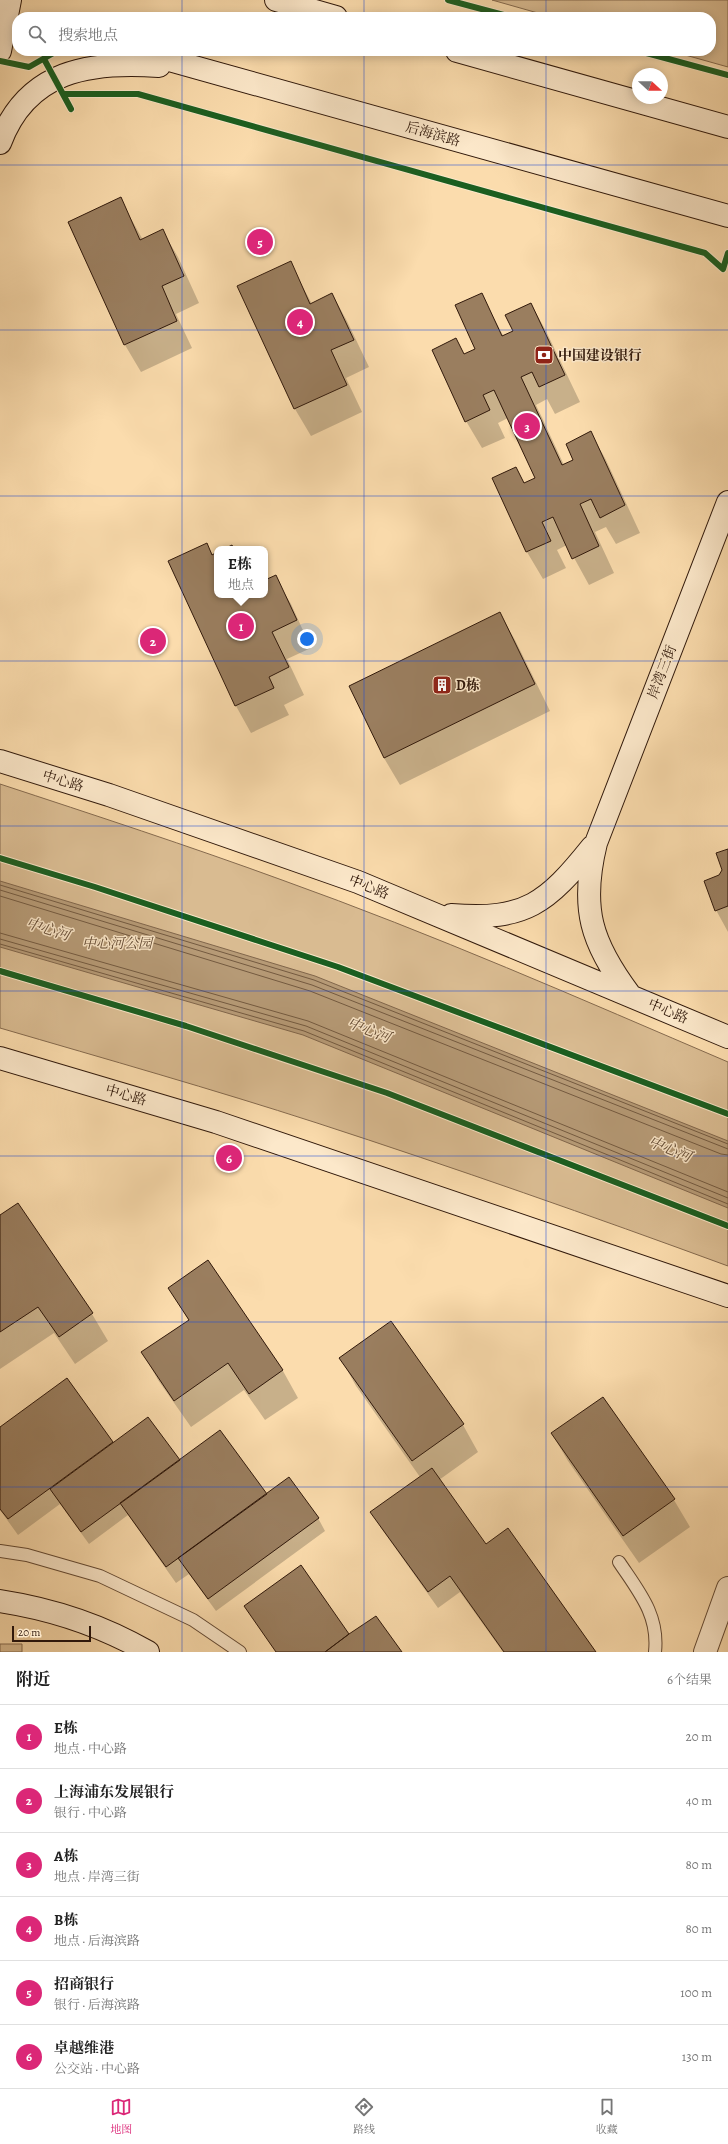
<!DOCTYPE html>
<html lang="zh">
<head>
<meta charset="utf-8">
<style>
  body { margin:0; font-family:Alegreya,"Noto Serif SC",serif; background:#f2f2f2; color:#222 }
  .compass { position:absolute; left:632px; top:68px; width:36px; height:36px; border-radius:50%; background:#fff; box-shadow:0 2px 10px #0003; rotate:111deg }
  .scale { position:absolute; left:12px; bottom:10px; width:79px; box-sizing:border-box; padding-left:4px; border:2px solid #31190b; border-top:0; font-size:11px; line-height:14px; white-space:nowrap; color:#31190b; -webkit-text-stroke:3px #fce8ca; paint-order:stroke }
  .you { position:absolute; left:307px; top:639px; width:14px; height:14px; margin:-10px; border:3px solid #fff; border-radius:50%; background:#1a73e8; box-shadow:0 0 0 6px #1a73e833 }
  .badge { display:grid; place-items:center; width:26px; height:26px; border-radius:50%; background:#db2777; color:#fff; font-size:13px; font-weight:700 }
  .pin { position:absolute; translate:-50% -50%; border:2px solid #fff; box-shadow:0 1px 4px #0006 }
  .popup { position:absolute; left:214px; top:546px; width:54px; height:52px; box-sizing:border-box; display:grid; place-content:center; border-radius:8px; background:#fff; filter:drop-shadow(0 1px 3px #0005); font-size:13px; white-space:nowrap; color:#767676 }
  .popup b { font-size:15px; color:#222 }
  .popup::after { content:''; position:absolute; left:50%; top:100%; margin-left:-8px; border:8px solid transparent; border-top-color:#fff }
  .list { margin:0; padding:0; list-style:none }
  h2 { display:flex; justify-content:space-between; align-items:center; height:52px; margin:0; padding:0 16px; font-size:17px }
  h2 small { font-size:13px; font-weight:400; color:#767676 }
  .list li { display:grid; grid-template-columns:26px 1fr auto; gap:12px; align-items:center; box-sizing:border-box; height:64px; padding:0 16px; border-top:1px solid #e0e0e0 }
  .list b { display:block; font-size:15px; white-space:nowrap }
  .list p { margin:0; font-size:13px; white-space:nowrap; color:#767676 }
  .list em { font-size:13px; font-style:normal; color:#767676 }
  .icon { flex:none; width:22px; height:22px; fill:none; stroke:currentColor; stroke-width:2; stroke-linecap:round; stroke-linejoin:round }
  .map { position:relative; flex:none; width:728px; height:1652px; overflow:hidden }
  .search { position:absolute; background:#fff; box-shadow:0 2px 10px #0003; left:12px; right:12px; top:12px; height:44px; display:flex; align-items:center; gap:10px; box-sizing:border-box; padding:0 14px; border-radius:16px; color:#767676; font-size:15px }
  .sheet { height:436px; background:#fff }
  nav { display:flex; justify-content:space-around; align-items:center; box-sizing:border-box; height:56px; border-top:1px solid #e0e0e0; background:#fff; font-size:11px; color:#767676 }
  nav a { display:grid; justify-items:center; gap:2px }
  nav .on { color:#db2777 }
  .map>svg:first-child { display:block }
  .green { fill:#d9bb91; stroke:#856a4e }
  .water { fill:#b69a76; stroke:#81664b }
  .shadow { fill:#0003 }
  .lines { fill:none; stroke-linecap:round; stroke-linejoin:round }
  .shore { stroke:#745a40; stroke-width:1 }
  .building { fill:#9a7e5f; stroke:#31190b }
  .lane-casing { stroke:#644a34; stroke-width:14 }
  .street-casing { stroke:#644a34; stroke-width:24 }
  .secondary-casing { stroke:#31190b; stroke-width:24 }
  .lane { stroke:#fce8ca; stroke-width:12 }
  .street { stroke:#fce8ca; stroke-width:22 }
  .secondary { stroke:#fce8ca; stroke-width:22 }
  .cycleway-casing { stroke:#fce8ca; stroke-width:8 }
  .cycleway { stroke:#1b5e20; stroke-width:6 }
  .grid { fill:none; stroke:#1d4ed8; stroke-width:1; stroke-opacity:0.55 }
  .labels { text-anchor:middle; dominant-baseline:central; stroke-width:3; stroke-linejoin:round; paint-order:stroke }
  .street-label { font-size:14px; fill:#31190b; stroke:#fce8ca }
  .poi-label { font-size:14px; font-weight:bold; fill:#31190b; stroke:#fce8ca; text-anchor:start }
  .park-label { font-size:14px; font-style:italic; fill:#634a33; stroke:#fce8ca }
  .water-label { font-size:15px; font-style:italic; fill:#664d36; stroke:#fce8ca }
</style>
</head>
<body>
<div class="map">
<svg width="728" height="1652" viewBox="0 0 728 1652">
  <rect width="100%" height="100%" fill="#fbdcad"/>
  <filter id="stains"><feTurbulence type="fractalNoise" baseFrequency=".005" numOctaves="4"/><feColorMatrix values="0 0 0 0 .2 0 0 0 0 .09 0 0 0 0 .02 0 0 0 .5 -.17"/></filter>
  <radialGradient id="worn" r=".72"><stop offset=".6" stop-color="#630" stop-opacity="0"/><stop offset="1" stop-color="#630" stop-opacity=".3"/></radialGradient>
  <path class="green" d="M 492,0 L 728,0 L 728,67 L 671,51 L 711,51 L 711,17 L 552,17 Z
    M 0,784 C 94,815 189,846 282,880 C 433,934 581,999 728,1062 L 728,1266 C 592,1216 455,1168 317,1123 C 212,1089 106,1059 0,1028 Z
    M 0,1644 L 22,1644 L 22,1652 L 0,1652 Z"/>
  <path class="water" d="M 0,881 L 315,976 L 728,1141 L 728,1208 L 303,1035 L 0,947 Z"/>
  <path class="shadow" d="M 120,199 L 143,240 L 162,230 L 178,257 L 199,303 L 176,314 L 192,348 L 141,372 L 125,345 L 69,222 Z
    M 290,263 L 312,304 L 332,294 L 347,321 L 369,367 L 346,378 L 362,412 L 311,436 L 295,409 L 239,286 Z
    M 481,294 L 504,337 L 514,332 L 531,304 L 546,331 L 580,402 L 555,414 L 547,399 L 536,405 L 564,465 L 574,460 L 591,433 L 606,460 L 640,533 L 616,544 L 606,527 L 595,532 L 614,573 L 589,585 L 567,545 L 557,550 L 566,568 L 543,579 L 527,552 L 493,479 L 516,468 L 525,484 L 536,478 L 508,418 L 498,423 L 505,438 L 482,448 L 466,421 L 465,355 L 476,350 Z
    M 207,544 L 213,555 L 217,553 L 217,595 L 265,595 L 265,581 L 275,577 L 291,604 L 311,648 L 287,659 L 304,695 L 284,705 L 289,715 L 251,733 L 236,706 L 169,562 Z
    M 500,613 L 515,640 L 550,711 L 400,785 L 384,758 Z
    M 728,850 L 728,932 L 716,910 L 720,876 Z
    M 0,1216 L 92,1314 L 108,1341 L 75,1364 L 54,1333 L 0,1369 Z
    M 208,1261 L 283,1371 L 298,1398 L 265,1420 L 244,1390 L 191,1427 L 158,1380 L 143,1353 L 189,1321 L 169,1288 Z
    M 341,1359 L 463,1425 L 478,1452 L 439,1480 L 486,1546 L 595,1652 L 503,1652 L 460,1592 L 438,1608 L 381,1528 L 372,1512 L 420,1477 L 356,1386 Z
    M 67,1379 L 113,1443 L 179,1461 L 266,1495 L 318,1518 L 325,1531 L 216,1611 L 189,1574 L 176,1583 L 128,1515 L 89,1544 L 60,1504 L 18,1535 L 0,1510 L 0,1428 Z
    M 603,1398 L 674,1500 L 690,1527 L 639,1563 L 568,1461 L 552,1434 Z
    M 245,1606 L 349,1636 L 401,1652 L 276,1652 Z"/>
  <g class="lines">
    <path class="shore" d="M 0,885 L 314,980 L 728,1144
      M 0,890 L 312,985 L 728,1149
      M 0,896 L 310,991 L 721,1154 L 728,1155
      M 0,933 L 308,1021 L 728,1192
      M 0,939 L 306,1026 L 728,1198
      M 0,944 L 304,1031 L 728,1204"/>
  </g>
  <path class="building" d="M 121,197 L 140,240 L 163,229 L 184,276 L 162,286 L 177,321 L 124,345 L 68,222 Z
    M 291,261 L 310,304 L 332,293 L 354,340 L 331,350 L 347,385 L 294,409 L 237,286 Z
    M 482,293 L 502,336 L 513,331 L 505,315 L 531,303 L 565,375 L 539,387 L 532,372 L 521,377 L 562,465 L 573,460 L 566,444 L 591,431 L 625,505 L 600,518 L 591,499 L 580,504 L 599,546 L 572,559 L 553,517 L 542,522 L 551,541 L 526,552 L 492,478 L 516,467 L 524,483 L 535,478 L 494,390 L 483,395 L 490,410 L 465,422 L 432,350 L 456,338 L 464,354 L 475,349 L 455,305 Z
    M 207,543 L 212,555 L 217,552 L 217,595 L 265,595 L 265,580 L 276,575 L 297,620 L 272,632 L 289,667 L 269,677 L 274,688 L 235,706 L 168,561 Z
    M 232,545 L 234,549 L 224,549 Z
    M 500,612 L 535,684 L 384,758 L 349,686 Z
    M 728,849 L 728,906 L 715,911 L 704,881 L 719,875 L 722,870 L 716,853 Z
    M 18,1203 L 93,1313 L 59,1337 L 38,1307 L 0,1332 L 0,1215 Z
    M 208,1260 L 283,1370 L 249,1394 L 228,1363 L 174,1401 L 141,1352 L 189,1320 L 168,1288 Z
    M 391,1321 L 464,1424 L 412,1461 L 339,1358 Z
    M 67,1378 L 113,1442 L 8,1519 L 0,1509 L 0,1427 Z
    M 603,1397 L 675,1499 L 623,1536 L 551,1433 Z
    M 148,1417 L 180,1460 L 81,1532 L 50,1489 Z
    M 220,1430 L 267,1494 L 166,1567 L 120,1503 Z
    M 432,1468 L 486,1544 L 508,1528 L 596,1652 L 504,1652 L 450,1576 L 428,1592 L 370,1512 Z
    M 289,1477 L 319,1518 L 208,1599 L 178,1558 Z
    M 301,1565 L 349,1634 L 325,1652 L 276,1652 L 244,1606 Z
    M 376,1616 L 402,1652 L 325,1652 L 349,1634 Z"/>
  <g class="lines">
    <g class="lane-casing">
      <path id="lane" d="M 0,1551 L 27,1555 L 100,1576 L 193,1620 L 240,1652
        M 619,1562 C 639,1592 659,1615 655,1652"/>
    </g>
    <g class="street-casing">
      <path id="street" d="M 705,1652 L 728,1588"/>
    </g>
    <g class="secondary-casing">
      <path id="secondary" d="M 276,0 L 336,17
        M 0,51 L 10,0
        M 137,51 L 728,216
        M 457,51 L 728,127
        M 0,143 C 27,70 90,61 159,66
        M 0,761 L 109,795 L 358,882 L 728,1037
        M 451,915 C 526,921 547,903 592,847
        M 630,995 C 591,943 580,908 596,843 L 728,502
        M 0,1058 L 216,1122 L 728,1296
        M 0,1601 C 52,1609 103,1626 148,1652"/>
    </g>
    <use href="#lane" class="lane"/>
    <use href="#street" class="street"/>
    <use href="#secondary" class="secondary"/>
    <g class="cycleway-casing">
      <path id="cycleway" d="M 448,0 L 511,17
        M 639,51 L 728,75
        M 44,59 L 71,109
        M 0,61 L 29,67 L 57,51
        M 63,94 L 138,94 L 705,253 L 723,269 L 728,253
        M 0,858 L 95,887 L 338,967 L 728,1114
        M 0,971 L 186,1026 L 387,1093 L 728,1226"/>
    </g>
    <use href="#cycleway" class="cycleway"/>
  </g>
  <path class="grid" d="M 182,0 L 182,17M 364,0 L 364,17M 546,0 L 546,17M 182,51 L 182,1652M 364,51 L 364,1652M 546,51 L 546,1652M 0,165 L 728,165M 0,330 L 728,330M 0,496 L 728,496M 0,661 L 728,661M 0,826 L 728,826M 0,991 L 728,991M 0,1156 L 728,1156M 0,1322 L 728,1322M 0,1487 L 728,1487"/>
  <defs>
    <g id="bank-square" transform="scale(1)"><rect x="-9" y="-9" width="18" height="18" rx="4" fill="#8f2418" stroke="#fce8ca"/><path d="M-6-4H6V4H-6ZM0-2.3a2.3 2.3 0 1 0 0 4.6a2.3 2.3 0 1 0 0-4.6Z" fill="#fff"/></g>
    <g id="building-square" transform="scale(1)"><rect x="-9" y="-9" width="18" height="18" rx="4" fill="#8f2418" stroke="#fce8ca"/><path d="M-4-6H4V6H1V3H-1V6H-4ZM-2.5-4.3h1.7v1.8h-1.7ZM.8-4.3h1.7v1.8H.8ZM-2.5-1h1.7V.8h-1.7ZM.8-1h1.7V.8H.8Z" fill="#fff"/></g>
  </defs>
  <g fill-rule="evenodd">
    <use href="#bank-square" x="544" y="355"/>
    <use href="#building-square" x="442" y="685"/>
  </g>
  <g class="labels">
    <g class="street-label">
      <text transform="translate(433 134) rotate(16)">后海滨路</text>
      <text transform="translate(662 672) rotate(-69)">岸湾三街</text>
      <text transform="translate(63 781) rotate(17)">中心路</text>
      <text transform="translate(369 887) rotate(22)">中心路</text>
      <text transform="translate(668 1011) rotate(23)">中心路</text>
      <text transform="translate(126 1095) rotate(16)">中心路</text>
    </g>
    <g class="poi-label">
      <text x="558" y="355">中国建设银行</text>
      <text x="456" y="685">D栋</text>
    </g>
    <g class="park-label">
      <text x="117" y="943">中心河公园</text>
    </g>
    <g class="water-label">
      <text transform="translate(48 929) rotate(17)">中心河</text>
      <text transform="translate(369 1030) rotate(21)">中心河</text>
      <text transform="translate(670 1149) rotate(22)">中心河</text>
    </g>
  </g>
  <rect width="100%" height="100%" filter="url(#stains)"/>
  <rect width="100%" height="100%" fill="url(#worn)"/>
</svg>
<svg class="compass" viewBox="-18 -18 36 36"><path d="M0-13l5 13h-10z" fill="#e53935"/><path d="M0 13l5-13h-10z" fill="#767676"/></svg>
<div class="scale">20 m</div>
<div class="you"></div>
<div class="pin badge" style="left:241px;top:626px">1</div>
<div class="popup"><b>E栋</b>地点</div>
<div class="pin badge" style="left:153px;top:641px">2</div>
<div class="pin badge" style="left:527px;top:426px">3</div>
<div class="pin badge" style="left:300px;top:322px">4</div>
<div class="pin badge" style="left:260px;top:242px">5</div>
<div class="pin badge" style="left:229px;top:1158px">6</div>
<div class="search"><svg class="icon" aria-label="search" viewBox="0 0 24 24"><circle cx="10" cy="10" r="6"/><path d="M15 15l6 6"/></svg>搜索地点</div>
</div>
<section class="sheet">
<h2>附近<small>6个结果</small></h2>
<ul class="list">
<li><span class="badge">1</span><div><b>E栋</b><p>地点 · 中心路</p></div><em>20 m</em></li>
<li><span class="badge">2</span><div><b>上海浦东发展银行</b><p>银行 · 中心路</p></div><em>40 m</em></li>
<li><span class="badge">3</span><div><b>A栋</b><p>地点 · 岸湾三街</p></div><em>80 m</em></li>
<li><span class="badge">4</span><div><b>B栋</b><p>地点 · 后海滨路</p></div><em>80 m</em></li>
<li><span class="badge">5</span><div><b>招商银行</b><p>银行 · 后海滨路</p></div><em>100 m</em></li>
<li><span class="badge">6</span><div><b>卓越维港</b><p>公交站 · 中心路</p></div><em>130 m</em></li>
</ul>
</section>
<nav>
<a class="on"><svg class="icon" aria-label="map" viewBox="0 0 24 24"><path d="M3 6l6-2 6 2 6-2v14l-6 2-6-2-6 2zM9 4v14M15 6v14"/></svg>地图</a>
<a><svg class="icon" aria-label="directions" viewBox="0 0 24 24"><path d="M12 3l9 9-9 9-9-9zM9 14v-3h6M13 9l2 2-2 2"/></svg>路线</a>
<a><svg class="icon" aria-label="saved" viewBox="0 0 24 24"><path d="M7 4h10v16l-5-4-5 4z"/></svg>收藏</a>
</nav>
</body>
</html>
